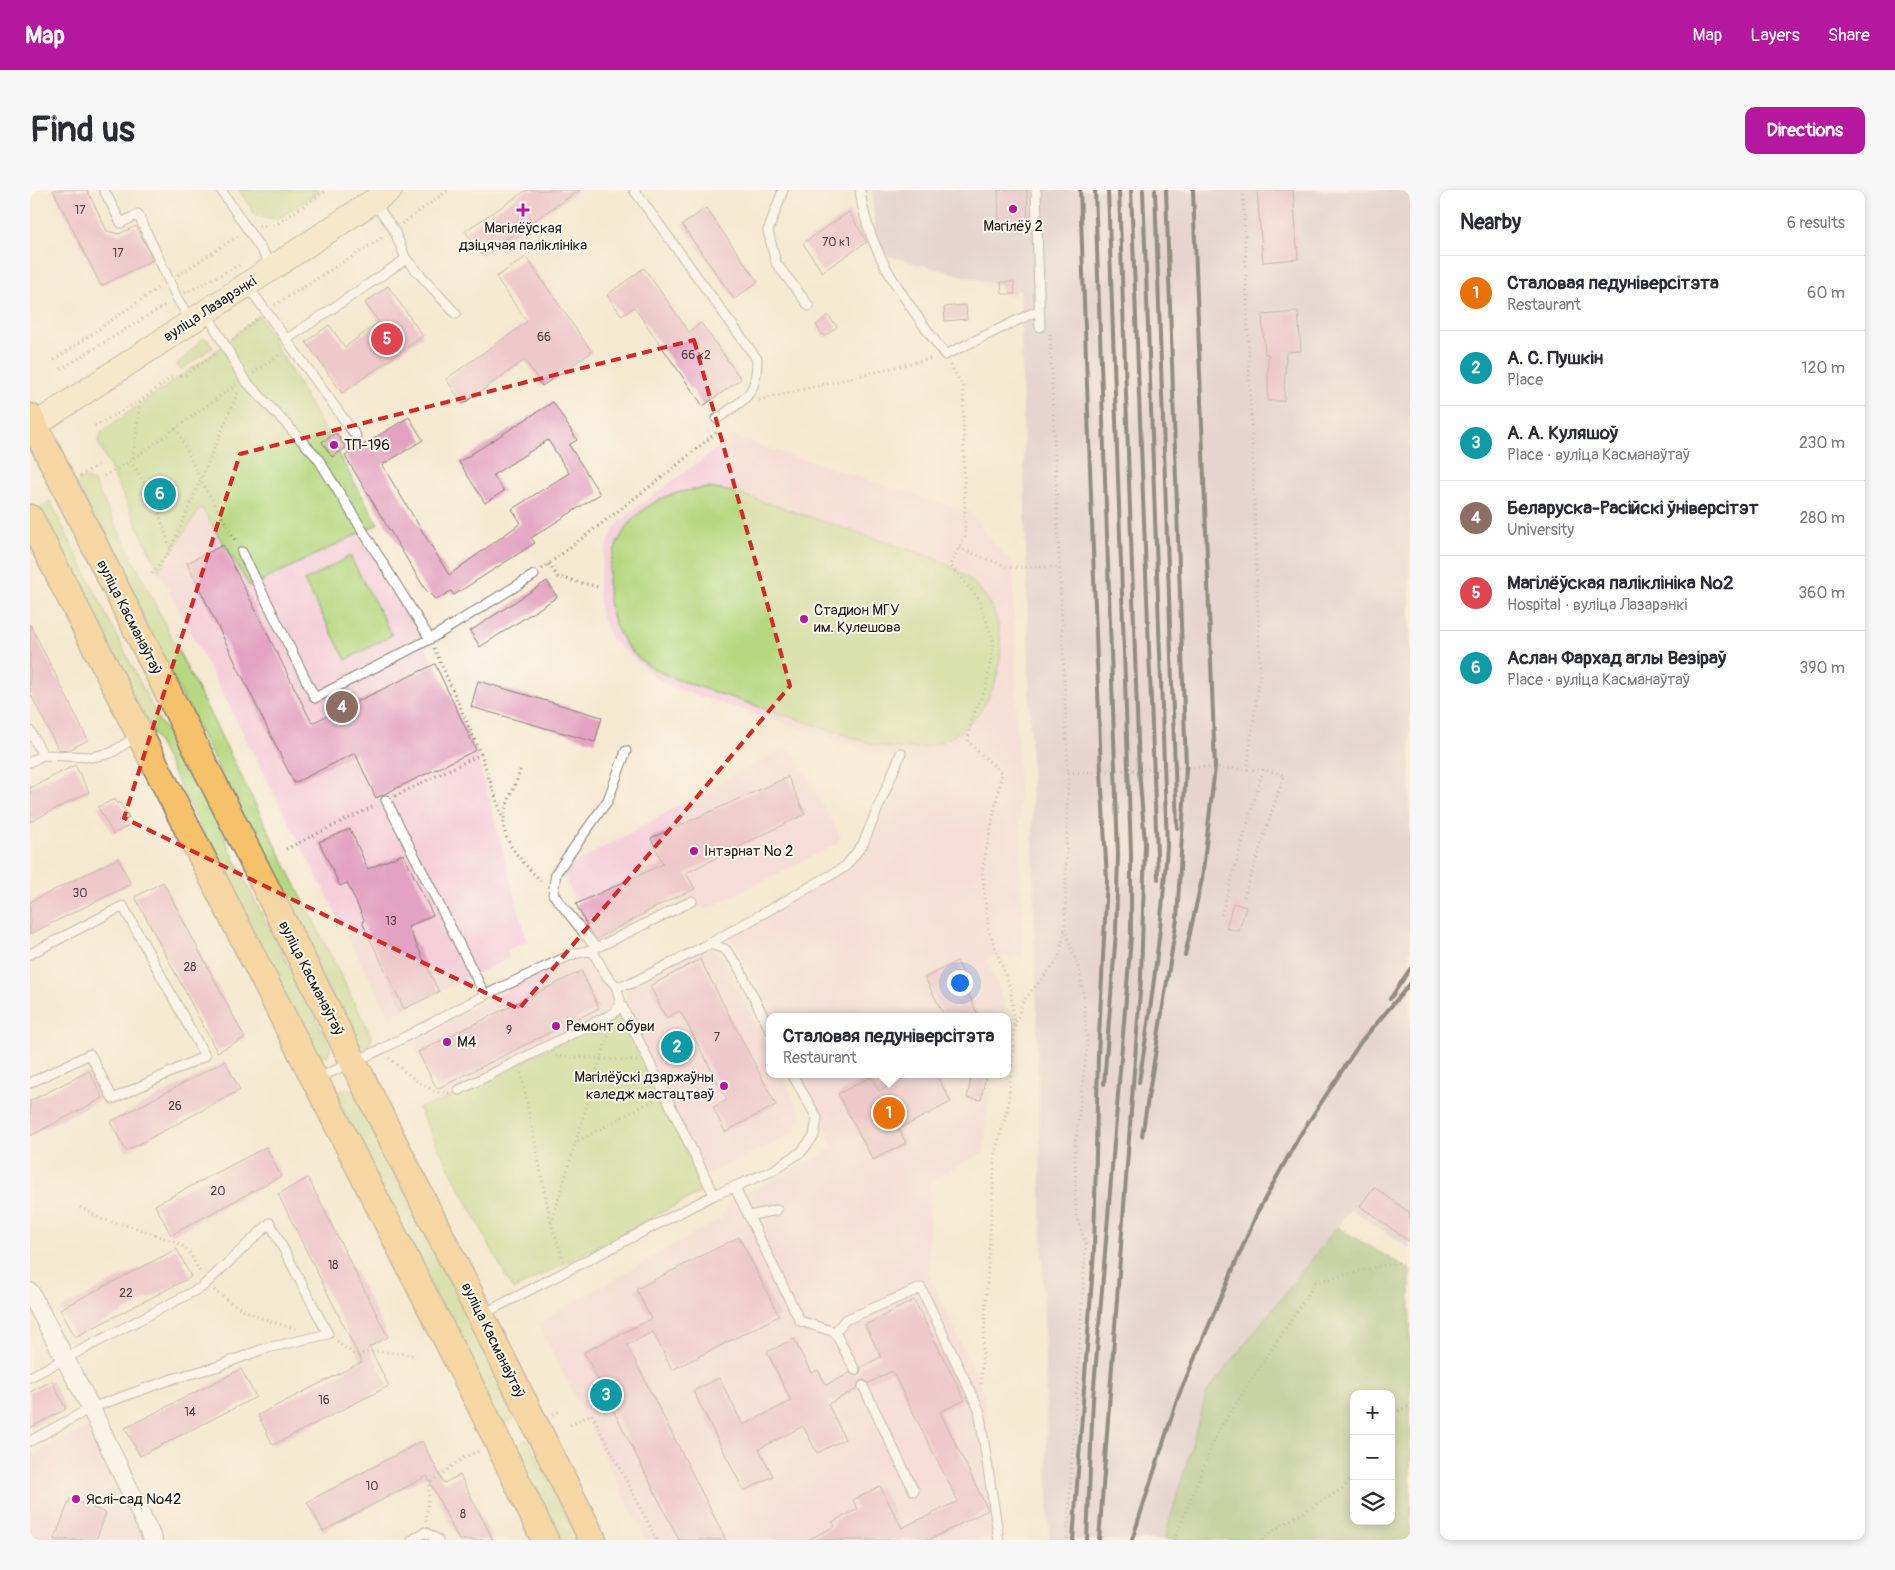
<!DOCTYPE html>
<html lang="en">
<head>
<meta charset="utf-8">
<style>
  body { margin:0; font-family:Pangolin,sans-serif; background:#f7f7f7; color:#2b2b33 }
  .controls { position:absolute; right:15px; bottom:15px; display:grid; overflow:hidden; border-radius:10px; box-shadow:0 2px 8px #0003 }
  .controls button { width:45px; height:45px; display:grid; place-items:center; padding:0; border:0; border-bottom:1px solid #e1e1e2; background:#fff; color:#2b2b33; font:25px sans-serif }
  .you { position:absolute; left:929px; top:792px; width:18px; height:18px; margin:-12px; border:4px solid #fff; border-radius:50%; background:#1a73e8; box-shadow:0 0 0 8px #1a73e833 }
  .badge { display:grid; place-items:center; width:32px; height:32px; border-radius:50%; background:#b5179e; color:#fff; font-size:16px; font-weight:700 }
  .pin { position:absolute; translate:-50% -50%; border:2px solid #fff; box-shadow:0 1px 5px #0006 }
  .popup { position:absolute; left:736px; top:823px; width:245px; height:65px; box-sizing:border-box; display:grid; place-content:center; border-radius:10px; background:#fff; filter:drop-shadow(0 1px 4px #0005); font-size:16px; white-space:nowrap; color:#7c7c81 }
  .popup b { font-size:19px; color:#2b2b33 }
  .popup::after { content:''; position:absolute; left:50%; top:100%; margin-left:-10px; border:10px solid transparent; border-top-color:#fff }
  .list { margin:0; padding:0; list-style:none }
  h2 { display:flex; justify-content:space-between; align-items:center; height:65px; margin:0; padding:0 20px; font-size:21px }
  h2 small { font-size:16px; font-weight:400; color:#7c7c81 }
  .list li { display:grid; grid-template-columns:32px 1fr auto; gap:15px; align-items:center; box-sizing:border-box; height:75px; padding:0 20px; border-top:1px solid #e1e1e2 }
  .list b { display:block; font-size:19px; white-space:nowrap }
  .list p { margin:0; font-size:16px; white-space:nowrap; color:#7c7c81 }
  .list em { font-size:16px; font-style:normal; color:#7c7c81 }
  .icon { flex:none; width:28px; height:28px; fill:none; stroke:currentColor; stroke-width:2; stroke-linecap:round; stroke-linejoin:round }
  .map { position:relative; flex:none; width:1380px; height:1350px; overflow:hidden; border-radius:10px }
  header { display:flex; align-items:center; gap:30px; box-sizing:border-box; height:70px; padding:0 25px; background:#b5179e; color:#fff }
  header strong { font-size:24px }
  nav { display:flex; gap:28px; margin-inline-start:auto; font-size:18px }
  .intro { display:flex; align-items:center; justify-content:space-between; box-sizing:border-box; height:120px; padding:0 30px }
  h1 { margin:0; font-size:35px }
  .button { padding:12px 22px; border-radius:10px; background:#b5179e; color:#fff; font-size:18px; font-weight:700 }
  main { display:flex; gap:30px; padding:0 30px }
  aside { flex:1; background:#fff; border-radius:10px; box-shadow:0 2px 8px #0003 }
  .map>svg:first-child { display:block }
  .built { fill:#f5cfda }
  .industrial { fill:#d1bdcb }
  .green { fill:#b5d880; stroke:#687a4e }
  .forest { fill:#90b86e; stroke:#566a45; fill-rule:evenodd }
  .building { fill:#e3a2c1 }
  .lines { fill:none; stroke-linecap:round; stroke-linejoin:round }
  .service-casing { stroke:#888277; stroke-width:11 }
  .minor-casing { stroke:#888277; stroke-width:20 }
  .secondary-casing { stroke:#888277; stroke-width:26 }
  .primary-casing { stroke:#888277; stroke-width:29 }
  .path { stroke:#888277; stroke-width:3; stroke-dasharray:1 4; stroke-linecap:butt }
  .service { stroke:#fff; stroke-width:9 }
  .minor { stroke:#fff; stroke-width:18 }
  .secondary { stroke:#fbe6c4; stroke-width:24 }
  .primary { stroke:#f5c16b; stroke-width:26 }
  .rail { stroke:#1c1c1c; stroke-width:4 }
  .marked { fill:none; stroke:#d62828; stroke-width:4; stroke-dasharray:10 6; stroke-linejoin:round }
  .poi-dot { fill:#b5179e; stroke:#fbf7ec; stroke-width:2 }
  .labels { text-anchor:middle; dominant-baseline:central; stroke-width:4; stroke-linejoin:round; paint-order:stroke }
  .number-label { font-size:12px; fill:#4e3e45 }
  .poi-label { font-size:15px; fill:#1c1c1c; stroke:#fbf7ec; text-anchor:start }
  .street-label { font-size:15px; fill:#1c1c1c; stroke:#fbf7ec }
</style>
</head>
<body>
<header>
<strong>Map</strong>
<nav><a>Map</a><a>Layers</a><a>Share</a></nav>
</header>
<div class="intro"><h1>Find us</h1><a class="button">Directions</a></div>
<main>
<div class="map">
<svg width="1380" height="1350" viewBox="0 0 1380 1350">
  <rect width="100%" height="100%" fill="#fbf7ec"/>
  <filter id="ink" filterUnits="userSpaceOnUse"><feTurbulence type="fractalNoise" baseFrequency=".02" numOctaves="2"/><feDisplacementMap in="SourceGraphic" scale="10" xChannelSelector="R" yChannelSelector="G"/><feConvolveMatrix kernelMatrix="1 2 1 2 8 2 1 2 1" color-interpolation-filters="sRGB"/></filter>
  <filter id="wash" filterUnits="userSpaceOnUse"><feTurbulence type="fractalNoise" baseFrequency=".0096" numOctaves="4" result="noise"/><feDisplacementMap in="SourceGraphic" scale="20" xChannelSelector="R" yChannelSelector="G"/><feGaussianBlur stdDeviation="1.12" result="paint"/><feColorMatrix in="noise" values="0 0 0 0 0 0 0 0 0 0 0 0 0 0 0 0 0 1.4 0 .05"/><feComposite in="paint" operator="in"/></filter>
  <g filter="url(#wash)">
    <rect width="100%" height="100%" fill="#f5e9d2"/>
    <path class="built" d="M 703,247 L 939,322 L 983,375 L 993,766 L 955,767 L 975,814 L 973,827 L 741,827 L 698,739 L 814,675 L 831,652 L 866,568 L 653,501 L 630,491 L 581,449 L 570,423 L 568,397 L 574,364 L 584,338 L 607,317 Z
      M 296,270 L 405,474 L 446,560 L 497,751 L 478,760 L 479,768 L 359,826 L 129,381 L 171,317 Z
      M 750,560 L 763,561 L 810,646 L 808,653 L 677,719 L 641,709 L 565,750 L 531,681 Z
      M 679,754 L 694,771 L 740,862 L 740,884 L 752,884 L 772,925 L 764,943 L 669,988 L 590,820 L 600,794 Z
      M 560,759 L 590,823 L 412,911 L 381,849 Z
      M 769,884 L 963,884 L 953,963 L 900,990 L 898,1083 L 954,1203 L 973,1350 L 616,1350 L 508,1133 L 691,1028 L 699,1012 L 805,958 Z
      M 57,1237 L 114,1350 L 0,1350 L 0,1267 Z"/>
    <path class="industrial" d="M 842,0 L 1380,0 L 1380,1059 L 1321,1019 L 1177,1202 L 1134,1350 L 1019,1350 L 990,101 L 847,63 Z"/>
    <path class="green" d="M 209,0 L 291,0 L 248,29 L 226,26 Z
      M 229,125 L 348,334 L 220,397 L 171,317 L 129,381 L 68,252 L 72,241 L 181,165 Z
      M 173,148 L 178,150 L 183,157 L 151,180 L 146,176 Z
      M 54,288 L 64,292 L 342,848 L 340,853 L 335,857 L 327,855 L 45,292 Z
      M 679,298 L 704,302 L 904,368 C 927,379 949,392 961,416 C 988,471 956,545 894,557 C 877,560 861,558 845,555 L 645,489 C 629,482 615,475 603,463 C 561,417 573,336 631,309 C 647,301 662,300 679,298 Z
      M 20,311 L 129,531 L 153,562 L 227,715 L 301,857 L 297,866 L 285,865 L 10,317 Z
      M 320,366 L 362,445 L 316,470 L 274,391 Z
      M 590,823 L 675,1000 L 483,1100 L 388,918 L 412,911 Z
      M 315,899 L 324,901 L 487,1227 L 472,1235 L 309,911 L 309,903 Z
      M 498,1249 L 548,1350 L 530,1350 L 483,1257 Z"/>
    <path class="forest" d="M 1307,1037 L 1380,1080 L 1380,1350 L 1134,1350 L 1177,1202 ZM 1324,1204 L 1361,1204 L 1361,1331 L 1324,1331 Z"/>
    <g id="blocks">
      <path class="building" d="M 23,0 L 57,0 L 77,41 L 89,44 L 106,36 L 123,70 L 71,96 Z
        M 497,0 L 550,0 L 452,65 L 435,41 Z
        M 968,0 L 997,0 L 998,38 L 969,39 Z
        M 1227,0 L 1263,0 L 1268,69 L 1233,72 Z
        M 676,18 L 728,92 L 704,109 L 652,35 Z
        M 819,22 L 837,52 L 792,82 L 773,53 Z
        M 496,67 L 562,162 L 512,196 L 495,170 L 433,214 L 416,189 L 497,132 L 466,87 Z
        M 614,78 L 659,142 L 671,133 L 711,189 L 673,216 L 604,117 L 592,126 L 577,105 Z
        M 971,92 L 984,92 L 985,104 L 972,104 Z
        M 358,96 L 393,146 L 312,203 L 276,152 L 299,135 L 315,157 L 349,132 L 335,113 Z
        M 936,115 L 937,129 L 915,131 L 914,117 Z
        M 1268,122 L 1271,161 L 1256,162 L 1254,211 L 1238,211 L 1238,164 L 1235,164 L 1232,125 Z
        M 798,125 L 807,137 L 794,147 L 786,135 Z
        M 523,212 L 547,250 L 539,255 L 570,304 L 501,348 L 505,353 L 424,405 L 421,401 L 406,410 L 395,399 L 315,266 L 379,227 L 393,250 L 352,275 L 419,385 L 491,333 L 482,319 L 539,283 L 518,250 L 463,285 L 474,301 L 455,313 L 429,272 Z
        M 306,243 L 316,258 L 302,267 L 292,252 Z
        M 193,355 L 282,533 L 405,474 L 446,560 L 346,608 L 325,563 L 264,593 L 157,373 Z
        M 517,391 L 527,407 L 450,457 L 440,441 Z
        M 0,434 L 58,550 L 39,560 L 28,559 L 0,503 Z
        M 448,491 L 572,527 L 565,552 L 441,517 Z
        M 45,575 L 59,602 L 0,632 L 0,598 Z
        M 758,587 L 775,624 L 656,683 L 665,699 L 641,709 L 567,749 L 558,738 L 546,714 L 633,674 L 621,648 Z
        M 85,609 L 87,614 L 90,612 L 99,628 L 95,630 L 98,636 L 83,644 L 68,617 Z
        M 320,639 L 338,679 L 373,664 L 403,725 L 378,737 L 409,802 L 374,819 L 333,734 L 334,729 L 317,693 L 310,696 L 289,652 Z
        M 88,668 L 101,694 L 0,744 L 0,712 Z
        M 133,692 L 215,848 L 187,862 L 105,707 Z
        M 1203,713 L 1216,717 L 1209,741 L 1196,738 Z
        M 670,769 L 746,915 L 695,942 L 683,917 L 697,910 L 674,866 L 650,821 L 636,828 L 620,796 Z
        M 927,771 L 934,785 L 931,788 L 949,827 L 915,827 L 895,788 Z
        M 551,781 L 569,818 L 407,899 L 388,862 Z
        M 195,871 L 210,900 L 96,961 L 80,932 Z
        M 59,881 L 73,908 L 0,946 L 0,911 Z
        M 881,884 L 906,884 L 921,912 L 869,939 L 876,953 L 843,970 L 808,904 L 841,887 L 849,901 Z
        M 942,884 L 956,884 L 951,910 L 937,908 Z
        M 236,957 L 251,986 L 141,1045 L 125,1015 Z
        M 278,988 L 358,1147 L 339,1157 L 359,1196 L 243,1255 L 228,1225 L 332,1172 L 248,1004 Z
        M 1344,997 L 1380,1023 L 1380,1052 L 1330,1016 Z
        M 709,1047 L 749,1126 L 642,1180 L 623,1142 L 597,1155 L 696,1350 L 649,1350 L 554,1162 L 621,1129 L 606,1099 Z
        M 147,1059 L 161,1087 L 45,1147 L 30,1119 Z
        M 884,1110 L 935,1210 L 910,1222 L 958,1320 L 899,1350 L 778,1350 L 805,1336 L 802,1332 L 828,1319 L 823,1310 L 850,1296 L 872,1338 L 928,1311 L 862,1181 L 839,1193 L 834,1190 L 830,1191 L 827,1199 L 798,1214 L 815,1249 L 787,1263 L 773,1236 L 729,1259 L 743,1286 L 714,1301 L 663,1201 L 689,1188 L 713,1235 L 761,1211 L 737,1162 L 764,1149 L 781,1183 L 788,1180 L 796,1195 L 820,1183 L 827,1186 L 830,1183 L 831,1177 L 851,1167 L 835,1135 Z
        M 211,1179 L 226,1207 L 110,1266 L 95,1238 Z
        M 22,1191 L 36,1219 L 0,1238 L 0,1202 Z
        M 392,1251 L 414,1293 L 430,1285 L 463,1350 L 429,1350 L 397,1286 L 293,1341 L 277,1312 Z
        M 40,1309 L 76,1323 L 66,1350 L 24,1350 Z"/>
    </g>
  </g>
  <g filter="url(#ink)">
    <use href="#blocks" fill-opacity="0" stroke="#888277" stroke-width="1"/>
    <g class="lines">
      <g class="service-casing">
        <path id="service" d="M 74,0 L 91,33 L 108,24 L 147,108 L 161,131
          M 191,0 L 243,77
          M 604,0 L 727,169 C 727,207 715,208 687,229
          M 753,0 L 738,41 L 746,73 L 779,116
          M 830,0 C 837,64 879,114 915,165 L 1009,120
          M 1006,0 L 1010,137
          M 344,12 L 364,40 L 376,69 L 426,124
          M 217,95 L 326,246
          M 176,122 L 214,189 L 287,267 L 400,449
          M 257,149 L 376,69
          M 212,362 L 285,508 L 400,449 L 504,385
          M 0,541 L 13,565 L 0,572
          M 13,565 L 62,567 L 81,563 L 107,546
          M 356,610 L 455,805
          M 679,754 L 815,677 L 833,654 L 871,563
          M 566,758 L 523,704 L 526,683 L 578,610 L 596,561
          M 562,760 L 576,785 L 586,796 L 600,794 L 679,754 L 695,759 L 707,774 L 740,840
          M 0,764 L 93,716 L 175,866 L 83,909 L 60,864 L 0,893
          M 586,796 L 591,814 L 684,1005
          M 288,888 L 354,858 L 455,805 L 543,764 L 562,760 L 662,711
          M 429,900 L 584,823 L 591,814
          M 705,998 L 770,1131 L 805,1142 L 825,1180
          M 719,1026 L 747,1020
          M 453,1124 L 684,1005 L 742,981 L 771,962 L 784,946 L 787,928 L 762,884
          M 805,1142 L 815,1130 L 891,1098 L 949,1220 L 969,1350
          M 0,1187 L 172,1097 L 240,1033 L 298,1144 L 233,1159 L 186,1177 L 145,1188 L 61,1218 L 0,1251
          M 833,1196 L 884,1301
          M 382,1350 L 395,1342 L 408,1350"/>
      </g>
      <g class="minor-casing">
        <path id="minor" d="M 0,1102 L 61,1218 L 123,1350"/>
      </g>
      <g class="secondary-casing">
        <path id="secondary" d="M 5,235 L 360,0"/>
      </g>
      <g class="primary-casing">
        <path id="primary" d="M 0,227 L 563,1350
          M 0,328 L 454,1223 L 515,1350"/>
      </g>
      <path class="path" d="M 1213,0 L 1230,481 L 1217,580
        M 372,34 L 418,0
        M 229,36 L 244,36 L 297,0
        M 148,85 L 208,46
        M 155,103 L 209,75
        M 245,115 L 355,46
        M 1020,144 L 1038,583 L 1035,739 L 1049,779 L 1054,808 L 1057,858 L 1045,957 L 1046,1025 L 1056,1054 L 1037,1350
        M 203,150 L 226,129
        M 24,170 L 131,96
        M 920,175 L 933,196 L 935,347 L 920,375 L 948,408 L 964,452 L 956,497 L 940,533 L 938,552 L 972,583 L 952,681 L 959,741 L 981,800 L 984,838
        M 31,179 L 137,114
        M 223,183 L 253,162
        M 729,210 L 903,168
        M 65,236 L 110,211 L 144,186 L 155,185 L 187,163
        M 146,238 L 171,290 L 206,352
        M 103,268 L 110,212
        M 100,271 L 123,307 L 141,359
        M 50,286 L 69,274
        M 74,286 L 100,271 L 206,195
        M 929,358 L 978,377 L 1029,377
        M 519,374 L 528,387 L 568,397
        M 512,379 L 635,285 L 688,241
        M 122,384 L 141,359 L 209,200
        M 404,458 L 451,564 L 473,629
        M 490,580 C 486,596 476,611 474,628 C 470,653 498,677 513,693
        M 1038,583 L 1165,577 L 1233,580 L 1191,726
        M 365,606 L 451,564
        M 256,659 L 346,615
        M 1214,707 L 1254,585 L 1233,580
        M 526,866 L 607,871
        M 359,868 C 372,879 402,907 419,903
        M 491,883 L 521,1033
        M 548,951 L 626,909
        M 50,1017 L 71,1029 L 107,1038 L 150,1054 L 159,1062 L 171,1084
        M 534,1071 L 521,1034 L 580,838
        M 184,1100 C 206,1119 238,1133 266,1138
        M 307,1151 L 324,1165 L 346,1161 L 383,1165
        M 951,1194 L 965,962 L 978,917 L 984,838 L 993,811 L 1028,770 L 1035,740
        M 523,1224 L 532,1220
        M 1361,1227 L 1364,1222 L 1380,1216
        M 540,1235 L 562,1224 L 627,1350
        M 396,1331 L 400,1293 L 433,1268 L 450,1260
        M 1144,1350 L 1188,1241 L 1286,1092 L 1367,1072 L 1380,1078
        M 1232,1350 L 1242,1341 L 1315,1297 L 1324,1285"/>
      <use href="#service" class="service"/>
      <use href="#minor" class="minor"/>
      <use href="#secondary" class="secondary"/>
      <use href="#primary" class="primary"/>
      <path class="rail" d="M 1065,0 L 1088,664 L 1086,742 L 1074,894
        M 1101,0 L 1128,689
        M 1125,0 L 1147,638
        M 1155,765 L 1172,689 L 1185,577 L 1163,0
        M 1360,809 L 1380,779
        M 1109,892 C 1122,813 1132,735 1137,655 L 1113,0
        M 1112,946 L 1147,729 L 1156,578 L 1136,0
        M 1043,1350 L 1064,1061 L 1068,865 L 1077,690 L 1071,582 L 1050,0
        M 1057,1350 L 1063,1209 L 1101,747 L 1101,663 L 1078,0
        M 1069,1350 L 1111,788 L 1115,653 L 1109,580 L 1089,0
        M 1102,1350 L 1148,1207 L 1228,1021 L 1270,945 L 1330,853 L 1380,794"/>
    </g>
  </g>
  <path d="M0 0H1380V1350H0ZM 664,150 L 760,496 L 489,819 L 94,628 L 210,264 Z" fill="#f5e9d2" fill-opacity=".55" fill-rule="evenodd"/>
  <path class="marked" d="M 664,150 L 760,496 L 489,819 L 94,628 L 210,264 Z"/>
  <g class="poi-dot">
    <circle cx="983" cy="19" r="5"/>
    <path d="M490.5 12.5h5v5h5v5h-5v5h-5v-5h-5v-5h5z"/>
    <circle cx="304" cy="255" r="5"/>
    <circle cx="774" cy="429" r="5"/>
    <circle cx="664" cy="661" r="5"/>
    <circle cx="526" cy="836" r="5"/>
    <circle cx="417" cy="852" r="5"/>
    <circle cx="694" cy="896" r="5"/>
    <circle cx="46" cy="1309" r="5"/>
  </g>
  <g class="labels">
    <g class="number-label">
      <text x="50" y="20">17</text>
      <text x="806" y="52">70 к1</text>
      <text x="88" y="63">17</text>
      <text x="514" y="147">66</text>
      <text x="666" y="165">66 к2</text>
      <text x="50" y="703">30</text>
      <text x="361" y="731">13</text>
      <text x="160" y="777">28</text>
      <text x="479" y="840">9</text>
      <text x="687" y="847">7</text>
      <text x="145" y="916">26</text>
      <text x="188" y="1001">20</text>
      <text x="303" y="1075">18</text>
      <text x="96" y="1103">22</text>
      <text x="294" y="1210">16</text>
      <text x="160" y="1222">14</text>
      <text x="342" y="1296">10</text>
      <text x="433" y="1324">8</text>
    </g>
    <g class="poi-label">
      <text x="983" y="36" text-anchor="middle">Магілёў 2</text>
      <text x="493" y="38" text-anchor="middle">Магілёўская<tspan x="493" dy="17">дзіцячая паліклініка</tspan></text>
      <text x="314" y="255">ТП-196</text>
      <text x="784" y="420">Стадион МГУ<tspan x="784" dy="17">им. Кулешова</tspan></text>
      <text x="674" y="661">Інтэрнат № 2</text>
      <text x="536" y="836">Ремонт обуви</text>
      <text x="427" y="852">M4</text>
      <text x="684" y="887" text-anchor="end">Магілёўскі дзяржаўны<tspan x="684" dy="17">каледж мастацтваў</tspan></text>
      <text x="56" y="1309">Яслі-сад №42</text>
    </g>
    <g class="street-label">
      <text transform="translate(180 119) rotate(-33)">вуліца Лазарэнкі</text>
      <text transform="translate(99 427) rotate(63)">вуліца Касманаўтаў</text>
      <text transform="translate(281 788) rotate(63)">вуліца Касманаўтаў</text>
      <text transform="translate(463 1150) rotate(64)">вуліца Касманаўтаў</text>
    </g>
  </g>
</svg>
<div class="controls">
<button>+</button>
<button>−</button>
<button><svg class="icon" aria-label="layers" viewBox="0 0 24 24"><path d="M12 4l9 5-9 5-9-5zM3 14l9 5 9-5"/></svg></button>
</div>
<div class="you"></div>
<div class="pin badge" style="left:859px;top:923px;background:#e8710a">1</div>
<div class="popup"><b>Сталовая педуніверсітэта</b>Restaurant</div>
<div class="pin badge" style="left:647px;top:857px;background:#0f9aa8">2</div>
<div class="pin badge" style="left:576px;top:1205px;background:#0f9aa8">3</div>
<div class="pin badge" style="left:312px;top:517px;background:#8d6e63">4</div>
<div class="pin badge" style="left:357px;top:149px;background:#e0444e">5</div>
<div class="pin badge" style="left:130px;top:304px;background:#0f9aa8">6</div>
</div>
<aside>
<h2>Nearby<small>6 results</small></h2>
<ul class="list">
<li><span class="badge" style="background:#e8710a">1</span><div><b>Сталовая педуніверсітэта</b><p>Restaurant</p></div><em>60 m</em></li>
<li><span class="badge" style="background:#0f9aa8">2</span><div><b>А. С. Пушкін</b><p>Place</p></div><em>120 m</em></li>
<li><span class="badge" style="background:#0f9aa8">3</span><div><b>А. А. Куляшоў</b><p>Place · вуліца Касманаўтаў</p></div><em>230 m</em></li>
<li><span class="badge" style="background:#8d6e63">4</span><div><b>Беларуска-Расійскі ўніверсітэт</b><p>University</p></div><em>280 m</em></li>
<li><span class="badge" style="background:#e0444e">5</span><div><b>Магілёўская паліклініка №2</b><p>Hospital · вуліца Лазарэнкі</p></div><em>360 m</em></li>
<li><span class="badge" style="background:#0f9aa8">6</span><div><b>Аслан Фархад аглы Везіраў</b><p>Place · вуліца Касманаўтаў</p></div><em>390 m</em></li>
</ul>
</aside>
</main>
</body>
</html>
